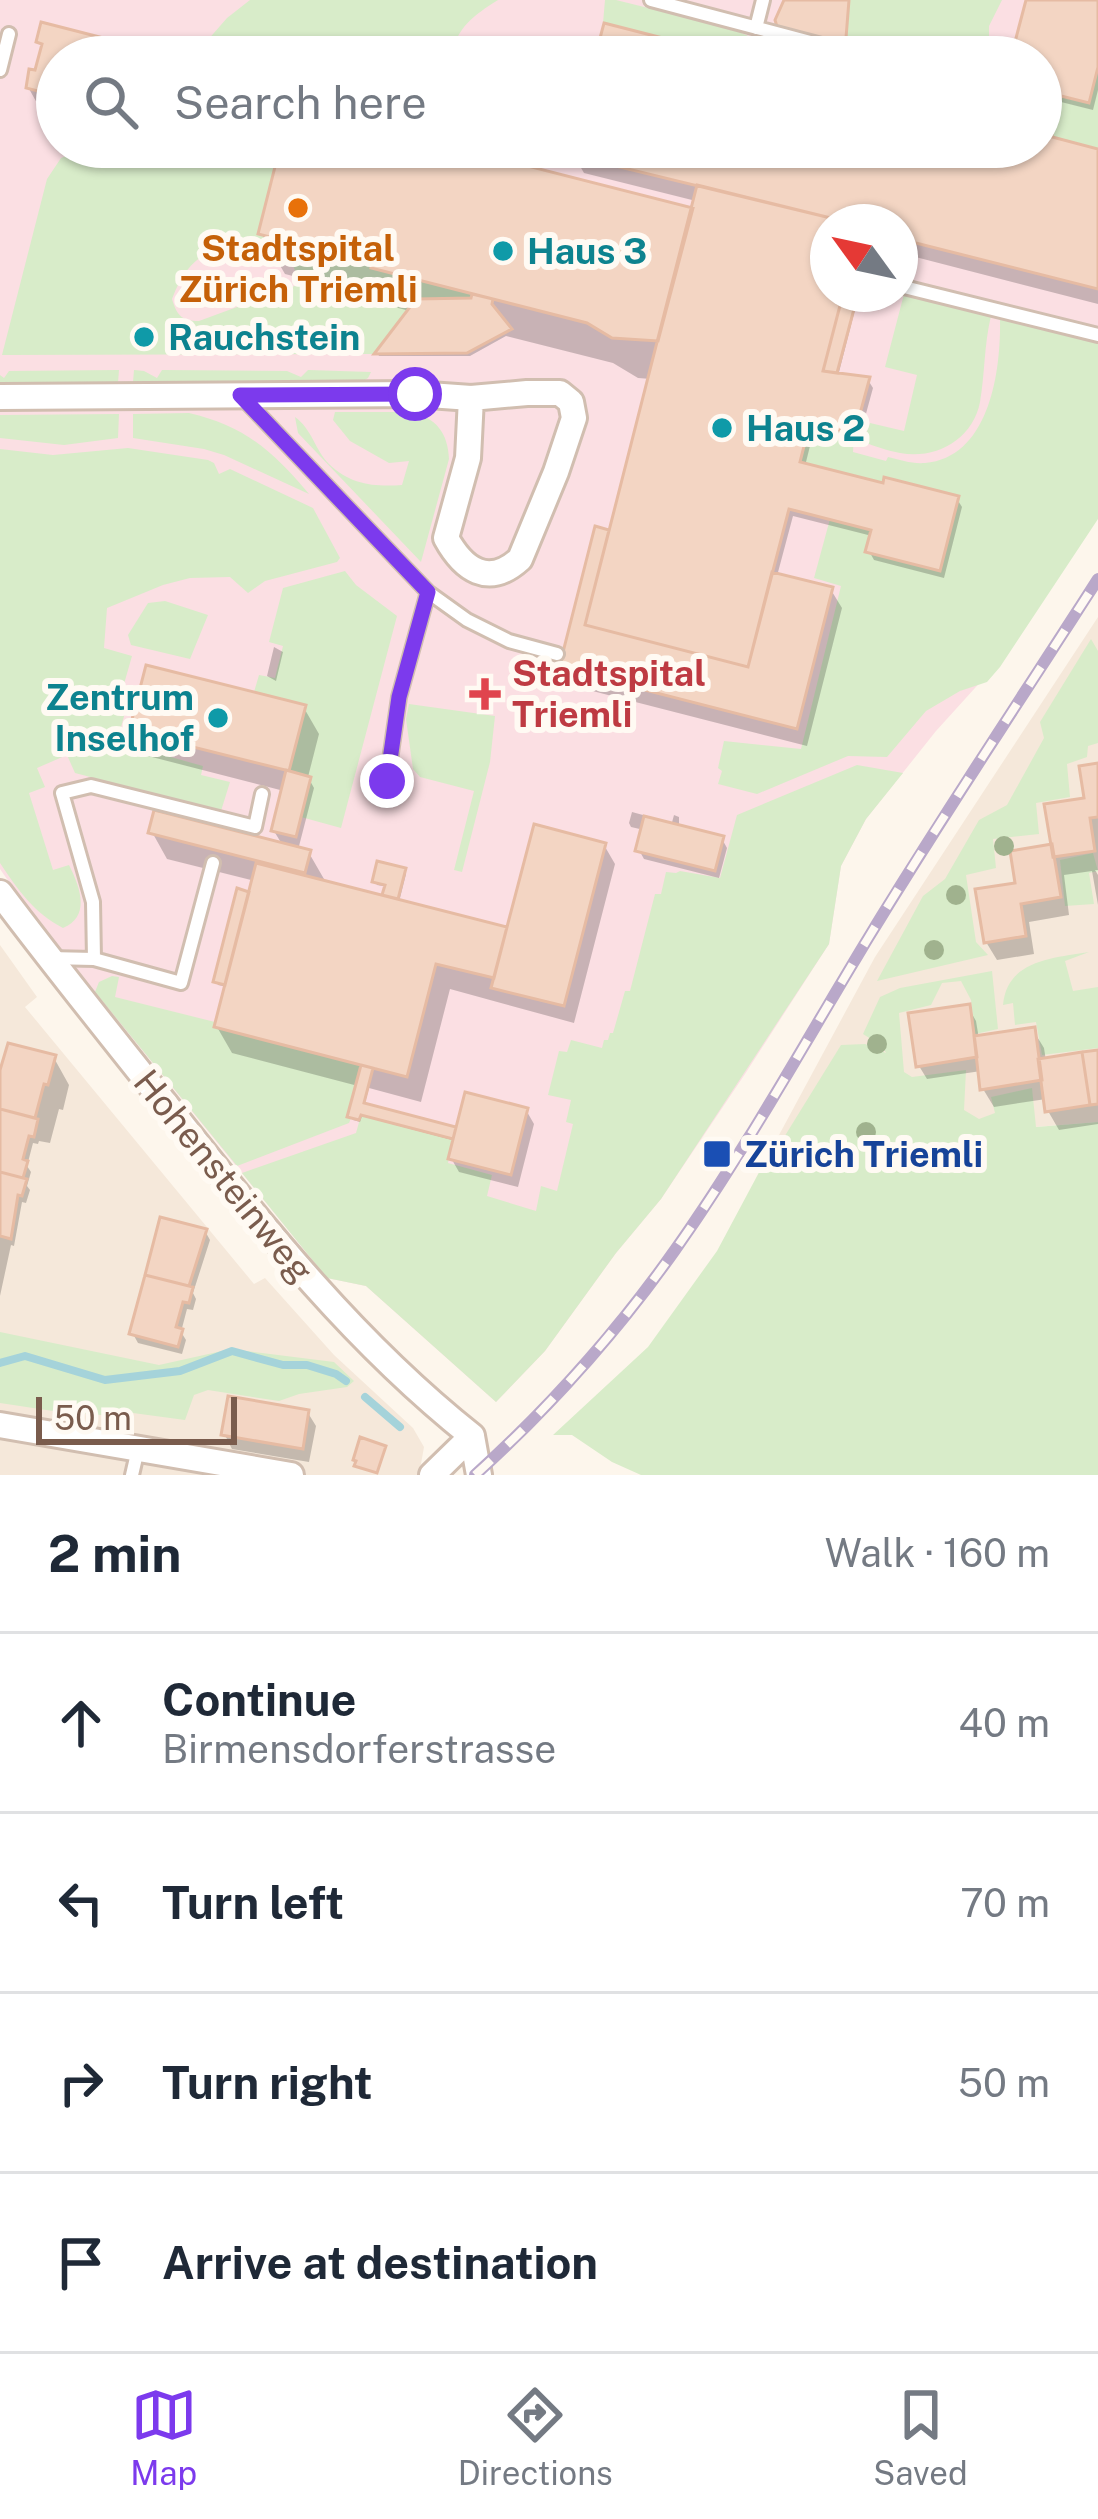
<!DOCTYPE html>
<html lang="en">
<head>
<meta charset="utf-8">
<style>
  body { margin:0; font-family:"Public Sans",sans-serif; background:#f2f2f3; color:#1f2937 }
  .compass { position:absolute; left:810px; top:204px; width:108px; height:108px; border-radius:50%; background:#fff; box-shadow:0 3px 9px #0004; rotate:303deg }
  .scale { position:absolute; left:36px; bottom:30px; width:201px; box-sizing:border-box; padding-left:12px; border:6px solid #7a5c4d; border-top:0; font-size:33px; line-height:42px; white-space:nowrap; color:#7a5c4d; -webkit-text-stroke:9px #fffaf3; paint-order:stroke }
  .stop { position:absolute; width:36px; height:36px; margin:-27px; border:9px solid #7c3aed; border-radius:50%; background:#fff }
  .stop.end { background:#7c3aed; border-color:#fff; box-shadow:0 3px 12px #0008 }
  .list { margin:0; padding:0; list-style:none }
  h2 { display:flex; justify-content:space-between; align-items:center; height:156px; margin:0; padding:0 48px; font-size:51px }
  h2 small { font-size:39px; font-weight:400; color:#747a83 }
  .list li { display:grid; grid-template-columns:78px 1fr auto; gap:36px; align-items:center; box-sizing:border-box; height:180px; padding:0 48px; border-top:3px solid #e0e1e3 }
  .list b { display:block; font-size:45px; white-space:nowrap }
  .list p { margin:0; font-size:39px; white-space:nowrap; color:#747a83 }
  .list em { font-size:39px; font-style:normal; color:#747a83 }
  .icon { flex:none; width:66px; height:66px; fill:none; stroke:currentColor; stroke-width:2; stroke-linecap:round; stroke-linejoin:round }
  .map { position:relative; flex:none; width:1098px; height:1475px; overflow:hidden }
  .search { position:absolute; background:#fff; box-shadow:0 3px 9px #0004; left:36px; right:36px; top:36px; height:132px; display:flex; align-items:center; gap:30px; box-sizing:border-box; padding:0 42px; border-radius:66px; color:#747a83; font-size:45px }
  .sheet { height:876px; background:#fff }
  nav { display:flex; justify-content:space-around; align-items:center; box-sizing:border-box; height:168px; border-top:3px solid #e0e1e3; background:#fff; font-size:33px; color:#747a83 }
  nav a { display:grid; justify-items:center; gap:6px }
  nav .on { color:#7c3aed }
  .map>svg:first-child { display:block }
  .residential { fill:#f5e8da }
  .medical { fill:#fbdfe3; fill-rule:evenodd }
  .green { fill:#d8ecc9 }
  .shadow { fill:#0003 }
  .lines { fill:none; stroke-linecap:round; stroke-linejoin:round }
  .stream { stroke:#a5d3da; stroke-width:8 }
  .building { fill:#f3d5c3; stroke:#e6bba3; stroke-width:3 }
  .lane-casing { stroke:#d1beb0; stroke-width:18 }
  .street-casing { stroke:#d1beb0; stroke-width:30 }
  .lane { stroke:#fff; stroke-width:12 }
  .street { stroke:#fff; stroke-width:24 }
  .rail-casing { stroke:#b9a8c9; stroke-width:12 }
  .rail { stroke:#fffaf3; stroke-width:8; stroke-dasharray:22; stroke-linecap:butt }
  .tree { fill:#a0b28e }
  .route { stroke:#7c3aed; stroke-width:15 }
  .food-dot { fill:#e8710a; stroke:#fffaf3; stroke-width:4.5 }
  .culture-dot { fill:#0f9aa8; stroke:#fffaf3; stroke-width:4.5 }
  .health-dot { fill:#e0444e; stroke:#fffaf3; stroke-width:4.5 }
  .transit-dot { fill:#1a4fb4; stroke:#fffaf3; stroke-width:4.5 }
  .labels { text-anchor:middle; dominant-baseline:central; stroke-width:12; stroke-linejoin:round; paint-order:stroke }
  .food-label { font-size:36px; font-weight:bold; fill:#c56008; stroke:#fffaf3 }
  .culture-label { font-size:36px; font-weight:bold; fill:#0d838f; stroke:#fffaf3; text-anchor:start }
  .health-label { font-size:36px; font-weight:bold; fill:#be3a42; stroke:#fffaf3; text-anchor:start }
  .transit-label { font-size:36px; font-weight:bold; fill:#164399; stroke:#fffaf3; text-anchor:start }
  .street-label { font-size:36px; fill:#7a5c4d; stroke:#fffaf3 }
</style>
</head>
<body>
<div class="map">
<svg width="1098" height="1475" viewBox="0 0 1098 1475">
  <rect width="100%" height="100%" fill="#fdf6ec"/>
  <path class="residential" d="M 1098,617 L 1098,1122 L 772,1148 L 875,957 Z
    M 0,945 L 37,997 L 25,1007 L 254,1284 L 265,1278 L 334,1355 L 413,1428 L 424,1447 L 419,1475 L 0,1475 Z"/>
  <path class="medical" d="M 0,0 L 1098,0 L 1098,508 L 1004,656 L 936,731 L 866,819 L 841,866 L 829,944 L 745,1074 L 661,1199 L 616,1253 L 545,1351 L 496,1402 L 366,1286 L 327,1278 L 29,911 L 0,869 ZM 57,57 L 1041,57 L 1041,147 L 57,147 ZM 828,222 L 900,222 L 900,294 L 828,294 Z"/>
  <path class="green" d="M 250,0 L 498,0 C 474,15 456,28 451,57 L 193,57 L 227,18 Z
    M 605,0 L 616,0 L 733,29 L 790,55 L 789,57 L 739,57 L 603,23 Z
    M 849,0 L 1002,0 L 989,26 L 989,57 L 938,57 L 875,42 L 870,49 L 846,38 Z
    M 1098,67 L 1098,149 L 1051,136 L 1061,96 Z
    M 89,147 L 280,147 L 258,233 L 275,238 L 264,250 C 217,240 189,253 172,299 C 177,315 181,321 199,321 L 300,284 L 284,241 L 372,263 L 372,268 L 472,294 L 471,298 L 416,299 L 374,354 L 2,355 L 47,179 L 61,158 Z
    M 904,294 L 991,316 C 984,345 985,373 980,402 C 973,439 936,460 900,453 C 888,451 875,446 863,442 L 870,423 L 904,431 L 917,375 L 885,367 Z
    M 1000,319 L 1098,342 L 1098,519 L 1000,667 L 987,682 L 960,691 L 926,711 L 887,757 L 848,756 L 757,794 L 718,784 L 722,771 L 718,768 L 724,741 L 801,749 L 841,586 L 814,578 L 830,519 L 871,530 L 866,551 L 959,496 L 885,477 L 883,483 L 800,462 L 811,419 L 854,436 L 853,452 L 886,461 L 888,457 C 900,460 912,464 925,463 C 990,457 1001,370 1000,319 Z
    M 119,370 L 118,383 L 0,384 L 0,375 L 4,378 L 9,371 Z
    M 134,370 L 144,371 L 157,378 L 162,370 L 287,371 L 301,377 L 308,370 L 371,372 L 368,378 L 363,381 L 133,382 Z
    M 335,412 L 410,412 C 436,417 448,433 449,459 L 421,562 L 298,433 L 295,417 C 312,429 315,450 329,464 C 350,485 376,487 402,485 L 409,461 L 389,463 L 350,441 L 333,420 Z
    M 189,413 C 245,426 273,451 309,494 L 224,455 L 204,449 L 133,438 L 133,414 Z
    M 119,414 L 118,438 L 64,445 L 0,438 L 0,415 Z
    M 128,448 L 208,460 L 214,463 L 219,474 L 230,469 L 313,508 L 340,558 L 337,562 L 265,581 L 248,593 L 230,577 L 190,578 L 163,585 L 107,608 L 104,648 L 132,656 L 118,705 L 126,709 L 117,742 L 203,766 L 201,775 L 230,782 L 221,811 L 75,773 L 67,755 L 37,768 L 45,787 L 29,793 L 53,870 L 69,865 C 80,887 91,916 63,928 C 34,913 18,890 0,863 L 0,449 L 53,455 Z
    M 345,571 L 356,585 L 397,616 L 341,828 L 301,817 L 311,777 L 289,771 L 306,706 L 254,692 L 259,675 L 275,678 L 283,646 L 269,642 L 283,588 Z
    M 165,601 L 208,615 L 190,659 L 131,645 L 128,635 L 148,603 Z
    M 1091,639 L 1098,651 L 1098,743 L 1088,746 L 1087,757 L 1067,764 L 1070,797 L 1036,803 L 1039,834 L 993,839 L 996,868 L 966,875 L 976,942 L 988,955 L 877,981 L 923,896 L 945,879 L 979,820 L 1007,805 L 1044,738 L 1040,722 Z
    M 409,704 L 495,716 L 490,762 L 462,872 L 454,870 L 474,791 L 420,777 L 413,769 L 406,719 Z
    M 857,765 L 903,773 L 866,819 L 841,866 L 829,944 L 661,1199 L 616,1253 L 545,1351 L 496,1402 L 366,1286 L 327,1278 L 242,1173 L 356,1133 L 361,1115 L 453,1139 L 448,1163 L 492,1175 L 487,1196 L 536,1211 L 541,1186 L 557,1191 L 573,1124 L 566,1122 L 571,1100 L 548,1095 L 559,1051 L 567,1052 L 571,1040 L 602,1048 L 604,1040 L 608,1040 L 610,1033 L 613,1033 L 625,991 L 630,991 L 655,894 L 661,894 L 666,872 L 676,873 L 680,871 L 720,878 L 737,815 Z
    M 1093,853 L 1098,871 L 1089,873 L 1094,904 L 1065,906 L 1060,860 Z
    M 1089,952 L 1065,961 L 1073,991 L 1098,987 L 1098,1048 L 1042,1055 L 1036,1022 L 1015,1025 L 1013,1003 L 1003,1005 C 1007,960 1053,958 1089,952 Z
    M 992,971 L 998,1029 L 975,1034 L 971,1000 L 961,981 L 942,983 L 931,1005 L 899,1013 L 904,1072 L 912,1077 L 966,1070 L 964,1110 L 979,1119 L 995,1113 L 991,1097 L 1032,1088 L 1036,1127 L 1098,1122 L 1098,1475 L 641,1475 L 612,1462 L 572,1435 L 553,1435 L 648,1347 L 717,1251 L 772,1148 L 778,1147 L 841,1045 L 865,1044 L 886,1053 L 882,1046 L 863,1034 L 880,997 L 900,988 Z
    M 112,976 L 119,977 L 115,997 L 215,1022 L 215,1028 L 361,1065 L 347,1117 L 351,1118 L 349,1123 L 237,1166 L 95,992 L 99,982 Z
    M 0,1332 L 159,1365 L 231,1349 L 334,1362 L 354,1381 L 347,1387 L 299,1394 L 279,1401 L 208,1390 L 194,1395 L 185,1420 L 133,1413 L 125,1417 L 53,1411 L 0,1403 Z"/>
  <path class="shadow" d="M 787,0 L 849,0 L 846,41 L 817,57 L 790,55 L 788,51 Z
    M 1029,0 L 1098,0 L 1098,90 L 1093,110 L 1061,102 L 1052,140 L 1098,152 L 1098,304 L 900,253 L 900,222 L 828,222 L 828,294 L 859,294 L 838,376 L 868,380 L 873,388 L 858,443 L 815,426 L 805,466 L 886,486 L 957,499 L 962,507 L 944,578 L 874,560 L 869,551 L 872,536 L 793,516 L 777,576 L 831,590 L 842,608 L 807,746 L 573,686 L 562,668 L 597,530 L 611,533 L 651,379 L 638,378 L 613,363 L 506,336 L 470,356 L 379,356 L 378,354 L 410,311 L 398,308 L 394,302 L 285,274 L 261,233 L 283,147 L 441,147 L 694,212 L 696,201 L 584,173 L 573,154 L 575,147 L 1041,147 L 1041,137 L 1045,139 L 1041,131 L 1050,95 L 1041,101 L 1041,57 L 1014,57 Z
    M 39,42 L 129,48 L 134,57 L 57,57 L 57,130 L 51,128 L 28,87 L 37,74 L 43,49 Z
    M 142,147 L 167,147 L 165,157 L 145,152 Z
    M 274,647 L 283,652 L 276,681 L 267,676 Z
    M 304,708 L 319,734 L 308,777 L 314,788 L 298,850 L 309,853 L 324,879 L 323,883 L 385,898 L 388,887 L 377,885 L 375,881 L 404,871 L 406,874 L 399,902 L 505,929 L 604,845 L 615,864 L 574,1023 L 450,989 L 421,1102 L 369,1088 L 364,1106 L 454,1130 L 457,1135 L 526,1110 L 534,1124 L 518,1187 L 459,1172 L 451,1158 L 456,1141 L 362,1116 L 360,1122 L 353,1120 L 351,1117 L 358,1086 L 232,1053 L 217,1027 L 227,987 L 218,985 L 216,981 L 250,899 L 255,881 L 167,859 L 152,832 L 283,846 L 274,831 L 284,791 L 148,756 L 132,730 Z
    M 1098,766 L 1098,870 L 1095,870 L 1098,875 L 1098,905 L 1092,871 L 1064,875 L 1069,915 L 1029,922 L 1034,954 L 997,960 L 986,942 L 1019,885 L 1053,847 L 1087,800 Z
    M 632,812 L 643,815 L 646,820 L 671,826 L 674,815 L 679,817 L 679,828 L 722,839 L 727,848 L 719,878 L 644,859 L 639,850 L 644,830 L 631,827 L 629,823 Z
    M 968,1007 L 976,1021 L 979,1039 L 1033,1030 L 1044,1048 L 1046,1061 L 1098,1053 L 1098,1124 L 1059,1130 L 1048,1111 L 1046,1099 L 994,1107 L 983,1089 L 981,1071 L 927,1079 L 919,1066 Z
    M 54,1058 L 69,1085 L 63,1110 L 59,1109 L 50,1143 L 39,1141 L 38,1144 L 33,1143 L 27,1166 L 31,1172 L 27,1186 L 30,1190 L 26,1203 L 22,1202 L 14,1246 L 11,1245 L 0,1296 L 0,1074 Z
    M 205,1231 L 210,1240 L 193,1293 L 196,1299 L 193,1310 L 187,1309 L 181,1332 L 186,1340 L 182,1354 L 138,1343 L 133,1334 Z
    M 308,1413 L 316,1426 L 309,1462 L 232,1449 L 225,1435 Z"/>
  <g class="lines">
    <path class="stream" d="M 0,1363 L 25,1356 L 105,1380 L 180,1371 L 232,1351 L 283,1365 L 307,1365 L 336,1374 L 346,1381
      M 365,1397 L 400,1427"/>
  </g>
  <path class="building" d="M 784,0 L 849,0 L 846,38 L 810,57 L 785,53 L 775,20 Z
    M 1026,0 L 1098,0 L 1098,67 L 1089,103 L 1041,91 L 1041,57 L 1011,57 Z
    M 41,22 L 131,45 L 129,50 L 134,51 L 135,46 L 159,52 L 158,57 L 57,57 L 57,96 L 26,88 L 29,69 L 35,70 L 42,44 L 36,42 Z
    M 604,23 L 737,57 L 595,57 Z
    M 1048,93 L 1061,96 L 1052,135 L 1041,132 L 1041,119 Z
    M 1041,134 L 1098,149 L 1098,289 L 900,239 L 900,222 L 847,222 L 570,155 L 572,147 L 1041,147 Z
    M 280,147 L 453,147 L 693,208 L 658,341 L 612,338 L 587,323 L 371,268 L 372,263 L 258,234 Z
    M 697,185 L 847,222 L 828,222 L 828,294 L 843,294 L 823,371 L 870,377 L 854,436 L 811,419 L 800,462 L 883,483 L 884,477 L 959,496 L 940,571 L 865,552 L 871,530 L 789,509 L 748,667 L 585,625 Z
    M 472,294 L 493,299 L 492,304 L 512,329 L 467,353 L 374,354 L 416,299 L 471,298 Z
    M 843,294 L 858,294 L 837,373 L 823,371 Z
    M 595,526 L 609,530 L 585,625 L 748,667 L 772,572 L 833,587 L 797,729 L 559,668 Z
    M 146,665 L 306,705 L 289,771 L 129,731 Z
    M 1098,763 L 1098,817 L 1090,818 L 1095,851 L 1053,857 L 1044,804 L 1084,798 L 1079,766 Z
    M 286,770 L 311,777 L 296,837 L 271,831 Z
    M 154,810 L 311,850 L 305,873 L 148,833 Z
    M 644,816 L 724,836 L 715,871 L 635,851 Z
    M 534,824 L 606,843 L 564,1006 L 491,988 Z
    M 1052,844 L 1061,897 L 1021,904 L 1026,936 L 984,943 L 975,889 L 1015,883 L 1010,851 Z
    M 377,861 L 406,868 L 398,899 L 382,895 L 385,885 L 372,882 Z
    M 256,863 L 507,927 L 494,978 L 436,964 L 407,1077 L 214,1027 Z
    M 237,888 L 249,892 L 225,985 L 213,982 Z
    M 970,1004 L 977,1057 L 916,1067 L 908,1013 Z
    M 1035,1027 L 1042,1080 L 980,1090 L 974,1036 Z
    M 8,1043 L 56,1055 L 48,1085 L 44,1084 L 35,1118 L 0,1109 L 0,1070 Z
    M 1098,1050 L 1098,1104 L 1090,1105 L 1082,1052 Z
    M 1082,1052 L 1090,1105 L 1045,1112 L 1038,1059 Z
    M 361,1065 L 373,1068 L 364,1103 L 456,1127 L 453,1139 L 361,1115 L 359,1120 L 347,1117 Z
    M 465,1092 L 528,1108 L 511,1175 L 448,1159 Z
    M 0,1109 L 38,1119 L 34,1137 L 29,1136 L 23,1159 L 28,1161 L 23,1178 L 0,1172 Z
    M 0,1172 L 27,1179 L 22,1196 L 18,1195 L 11,1239 L 0,1236 Z
    M 160,1217 L 207,1229 L 189,1286 L 145,1275 Z
    M 145,1275 L 193,1287 L 189,1303 L 183,1302 L 176,1327 L 183,1329 L 178,1347 L 129,1334 Z
    M 228,1396 L 309,1410 L 303,1449 L 221,1435 Z
    M 360,1437 L 386,1446 L 377,1473 L 354,1466 L 356,1461 L 353,1460 Z"/>
  <g class="lines">
    <g class="lane-casing">
      <path id="lane" d="M 651,0 L 867,57
        M 756,28 L 763,0
        M 0,70 L 9,34
        M 900,286 L 1098,335
        M 241,396 L 428,592 L 399,697 L 387,781
        M 428,592 L 467,620 L 509,641 L 557,654
        M 49,958 L 94,959 L 181,983 L 213,863
        M 94,959 L 93,902 L 62,793 L 91,786 L 255,827 L 262,794
        M 132,1475 L 138,1449"/>
    </g>
    <g class="street-casing">
      <path id="street" d="M 0,397 L 415,394 L 471,398 L 527,393 L 560,393 L 571,402 L 574,418 L 556,472 L 520,559 C 488,588 463,569 446,538 L 468,458 L 471,398
        M 0,893 C 57,969 116,1042 175,1116 C 267,1232 355,1343 472,1436
        M 0,1425 L 291,1475
        M 472,1436 L 479,1475
        M 432,1475 L 472,1436"/>
    </g>
    <use href="#lane" class="lane"/>
    <use href="#street" class="street"/>
    <g class="rail-casing">
      <path id="rail" d="M 475,1475 C 549,1408 617,1332 675,1250 C 745,1151 804,1044 867,940 C 941,818 1021,699 1098,579"/>
    </g>
    <use href="#rail" class="rail"/>
  </g>
  <g class="tree">
    <circle cx="1004" cy="846" r="10"/>
    <circle cx="956" cy="895" r="10"/>
    <circle cx="934" cy="950" r="10"/>
    <circle cx="877" cy="1044" r="10"/>
    <circle cx="866" cy="1132" r="10"/>
  </g>
  <g class="lines">
    <path class="route" d="M 387,781 L 399,697 L 428,592 L 240,395 L 415,394"/>
  </g>
  <circle class="food-dot" cx="298" cy="208" r="12"/>
  <g class="culture-dot">
    <circle cx="503" cy="251" r="12"/>
    <circle cx="144" cy="337" r="12"/>
    <circle cx="722" cy="428" r="12"/>
    <circle cx="218" cy="718" r="12"/>
  </g>
  <path class="health-dot" d="M479 676h12v12h12v12h-12v12h-12v-12h-12v-12h12z"/>
  <rect class="transit-dot" x="702" y="1139" width="30" height="30" rx="6"/>
  <g class="labels">
    <g class="food-label">
      <text x="298" y="248">Stadtspital<tspan x="298" dy="41">Zürich Triemli</tspan></text>
    </g>
    <g class="culture-label">
      <text x="527" y="251">Haus 3</text>
      <text x="168" y="337">Rauchstein</text>
      <text x="746" y="428">Haus 2</text>
      <text x="194" y="697" text-anchor="end">Zentrum<tspan x="194" dy="41">Inselhof</tspan></text>
    </g>
    <g class="health-label">
      <text x="512" y="673">Stadtspital<tspan x="512" dy="41">Triemli</tspan></text>
    </g>
    <g class="transit-label">
      <text x="744" y="1154">Zürich Triemli</text>
    </g>
    <g class="street-label">
      <text transform="translate(224 1176) rotate(51)">Hohensteinweg</text>
    </g>
  </g>
</svg>
<svg class="compass" viewBox="-18 -18 36 36"><path d="M0-13l5 13h-10z" fill="#e53935"/><path d="M0 13l5-13h-10z" fill="#747a83"/></svg>
<div class="scale">50 m</div>
<div class="stop" style="left:415px;top:394px"></div>
<div class="stop end" style="left:387px;top:781px"></div>
<div class="search"><svg class="icon" aria-label="search" viewBox="0 0 24 24"><circle cx="10" cy="10" r="6"/><path d="M15 15l6 6"/></svg>Search here</div>
</div>
<section class="sheet">
<h2>2 min<small>Walk · 160 m</small></h2>
<ul class="list">
<li><svg class="icon" aria-label="ahead" viewBox="0 0 24 24"><path d="M12 20V5M6 11l6-6 6 6"/></svg><div><b>Continue</b><p>Birmensdorferstrasse</p></div><em>40 m</em></li>
<li><svg class="icon" aria-label="left" viewBox="0 0 24 24"><path d="M17 20v-9H6M10 6l-5 5 5 5"/></svg><div><b>Turn left</b></div><em>70 m</em></li>
<li><svg class="icon" aria-label="right" viewBox="0 0 24 24"><path d="M7 20v-9h11M14 6l5 5-5 5"/></svg><div><b>Turn right</b></div><em>50 m</em></li>
<li><svg class="icon" aria-label="arrive" viewBox="0 0 24 24"><path d="M6 21V4h12l-3 4 3 4H6"/></svg><div><b>Arrive at destination</b></div></li>
</ul>
</section>
<nav>
<a class="on"><svg class="icon" aria-label="map" viewBox="0 0 24 24"><path d="M3 6l6-2 6 2 6-2v14l-6 2-6-2-6 2zM9 4v14M15 6v14"/></svg>Map</a>
<a><svg class="icon" aria-label="directions" viewBox="0 0 24 24"><path d="M12 3l9 9-9 9-9-9zM9 14v-3h6M13 9l2 2-2 2"/></svg>Directions</a>
<a><svg class="icon" aria-label="saved" viewBox="0 0 24 24"><path d="M7 4h10v16l-5-4-5 4z"/></svg>Saved</a>
</nav>
</body>
</html>
